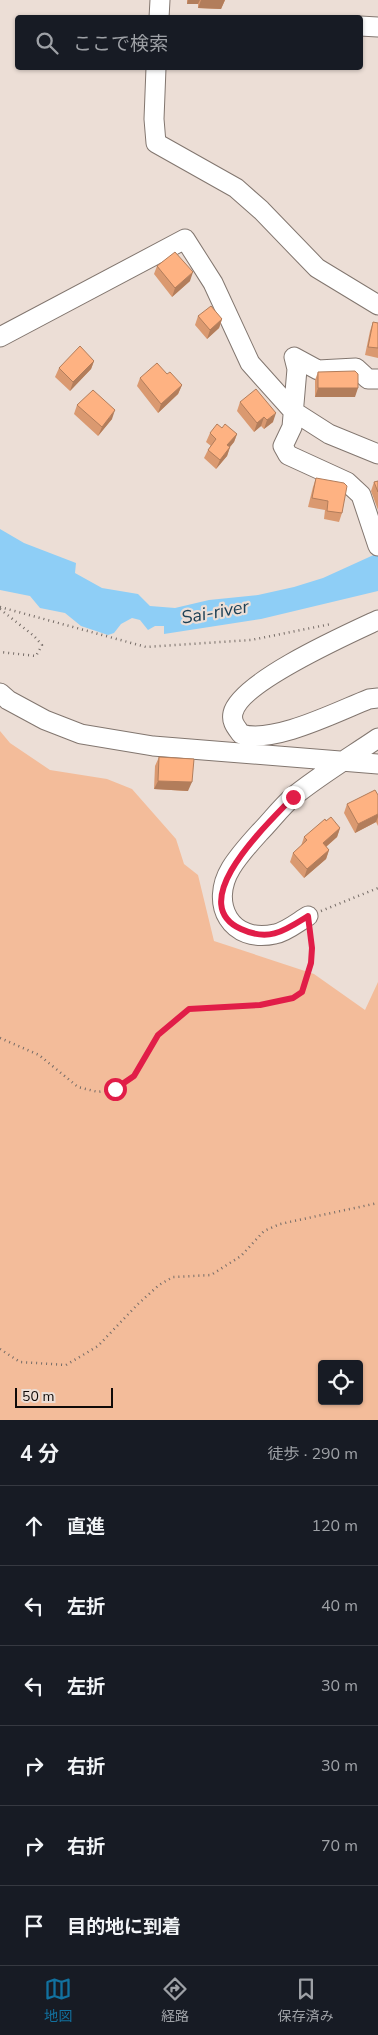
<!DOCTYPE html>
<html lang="ja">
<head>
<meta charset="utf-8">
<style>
  body { margin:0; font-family:"Nunito Sans","Noto Sans JP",sans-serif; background:#242831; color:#f1f3f6 }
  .controls { position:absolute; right:15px; bottom:15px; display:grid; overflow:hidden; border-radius:5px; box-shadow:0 1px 4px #0004 }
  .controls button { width:45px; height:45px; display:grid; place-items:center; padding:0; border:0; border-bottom:1px solid #363941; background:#171b24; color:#f1f3f6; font:25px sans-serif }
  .scale { position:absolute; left:15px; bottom:12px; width:98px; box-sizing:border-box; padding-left:5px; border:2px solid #0f0a08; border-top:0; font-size:14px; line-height:18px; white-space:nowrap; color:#0f0a08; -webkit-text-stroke:4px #ecded6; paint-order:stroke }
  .stop { position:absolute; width:15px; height:15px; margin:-11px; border:4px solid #e11d48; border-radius:50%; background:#fff }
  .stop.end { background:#e11d48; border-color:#fff; box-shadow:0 1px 5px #0008 }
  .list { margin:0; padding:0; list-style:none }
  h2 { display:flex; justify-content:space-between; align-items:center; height:65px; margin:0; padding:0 20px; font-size:21px }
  h2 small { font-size:16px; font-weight:400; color:#9ea1a6 }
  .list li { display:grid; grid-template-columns:32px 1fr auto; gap:15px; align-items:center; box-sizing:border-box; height:80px; padding:0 20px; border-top:1px solid #363941 }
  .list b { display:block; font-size:19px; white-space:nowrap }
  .list em { font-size:16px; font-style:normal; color:#9ea1a6 }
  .icon { flex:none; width:28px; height:28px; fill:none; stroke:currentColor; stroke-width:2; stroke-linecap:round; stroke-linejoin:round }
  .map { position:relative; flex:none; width:378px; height:1420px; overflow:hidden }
  .search { position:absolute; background:#171b24; box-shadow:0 1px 4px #0004; left:15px; right:15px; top:15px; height:55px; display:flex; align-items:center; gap:12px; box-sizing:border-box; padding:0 18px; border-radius:5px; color:#9ea1a6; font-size:19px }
  .sheet { height:545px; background:#171b24 }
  nav { display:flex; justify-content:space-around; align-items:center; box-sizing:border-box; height:70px; border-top:1px solid #363941; background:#171b24; font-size:14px; color:#9ea1a6 }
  nav a { display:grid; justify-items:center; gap:2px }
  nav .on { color:#12719f }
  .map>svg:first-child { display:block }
  .green { fill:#f3bc9a; fill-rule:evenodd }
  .water { fill:#8ecef6 }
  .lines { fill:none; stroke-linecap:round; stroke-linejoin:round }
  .minor-casing { stroke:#82766f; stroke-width:21 }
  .path { stroke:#746b66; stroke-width:2.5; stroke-dasharray:1 4; stroke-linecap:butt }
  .minor { stroke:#fff; stroke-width:19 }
  .wall { fill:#da9970 }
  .shaded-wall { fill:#b27d5b }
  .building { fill:#feb282; stroke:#b27d5b }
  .route { stroke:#e11d48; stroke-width:6 }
  .labels { text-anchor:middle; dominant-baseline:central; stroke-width:4.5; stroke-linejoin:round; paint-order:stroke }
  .water-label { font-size:18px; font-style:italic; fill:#1c4055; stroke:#ecded6 }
</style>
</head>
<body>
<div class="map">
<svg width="378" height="1420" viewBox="0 0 378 1420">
  <rect width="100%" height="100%" fill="#ecded6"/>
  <path class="green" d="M 0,731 L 10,743 L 50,770 L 107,779 L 132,789 L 176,839 L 184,864 L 198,875 L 214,941 L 314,974 L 365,1010 L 378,982 L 378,1420 L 0,1420 ZM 322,1364 L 359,1364 L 359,1401 L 322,1401 Z"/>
  <path class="water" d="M 0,529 L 24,543 L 76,563 L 75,573 L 102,588 L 138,594 L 150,606 L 175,608 L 209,600 L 258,595 L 294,587 L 323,578 L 378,553 L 378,591 L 261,619 L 164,634 L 164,626 L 155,626 L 148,630 L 140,620 L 132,618 L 121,624 L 114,633 L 108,635 L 81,626 L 65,613 L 40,608 L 30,596 L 0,590 Z"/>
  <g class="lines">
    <g class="minor-casing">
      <path id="minor" d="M 159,18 L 160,0
        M 360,26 L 378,27
        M 156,68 L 154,119 L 156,143 L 236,188 L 261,210 L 317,268 L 378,305
        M 0,337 L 185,239 L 213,283 L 250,363 L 293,411 L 329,434 L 378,454
        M 378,379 L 368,379 L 356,368 L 318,370 L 294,357 L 297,369 L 292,427 L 283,446 L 288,455 L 347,482 L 361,495 L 378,546
        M 378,620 C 348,634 240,682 233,713 C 231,722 236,727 241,734 C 274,744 336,712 369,699 L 378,698
        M 0,693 L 8,700 L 45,720 L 81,734 L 153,746 L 378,764
        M 308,916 C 298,922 286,932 275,934 C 231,944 209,904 231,868 C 239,855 250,843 260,832 C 271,821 281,807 294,796 C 320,775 350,757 378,738"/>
    </g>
    <path class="path" d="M 0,607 L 146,647 L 251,640 L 331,624
      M 0,609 L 34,636 L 42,645 L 36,656 L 0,652
      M 321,911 L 378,888
      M 0,1038 L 39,1055 L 78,1087 L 98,1092 L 115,1089 L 134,1076 L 158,1035 L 189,1009 L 260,1005 L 293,998 L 302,992 L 311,963 L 310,932
      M 0,1349 L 20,1362 L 66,1365 L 98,1346 L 137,1305 L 159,1285 L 173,1277 L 211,1275 L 241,1256 L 264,1231 L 280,1224 L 378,1203"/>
    <use href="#minor" class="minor"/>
  </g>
  <path class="wall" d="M 187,0 L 225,0 L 221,9 L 198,8 L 198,4 L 187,4 Z
    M 157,266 L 190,281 L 172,297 L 154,274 Z
    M 198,316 L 222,319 L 219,328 L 207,339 L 195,325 Z
    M 373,322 L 378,323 L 378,358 L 365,355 L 370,331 Z
    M 94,361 L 91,369 L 70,391 L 55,377 L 59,368 Z
    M 318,372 L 355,397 L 315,397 L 315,380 Z
    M 167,374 L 182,385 L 178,394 L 158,413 L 137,386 L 140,378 Z
    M 240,402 L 273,422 L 264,429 L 261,426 L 254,432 L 237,411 Z
    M 77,405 L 112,419 L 98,436 L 74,414 Z
    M 222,428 L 237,434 L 234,442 L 230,447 L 227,456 L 216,469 L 204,458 L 208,450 L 211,446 L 206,442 L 210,433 Z
    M 316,478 L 342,513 L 339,522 L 324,519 L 325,510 L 308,507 L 313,487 Z
    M 378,481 L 378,510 L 371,491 L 374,482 Z
    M 159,757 L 188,791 L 154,789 L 155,766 Z
    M 378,795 L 378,826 L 376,822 L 355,833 L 344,813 L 347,804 Z
    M 326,821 L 340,828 L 337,837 L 326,847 L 329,850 L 326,859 L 304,878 L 290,862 L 293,853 L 301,846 L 304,837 Z"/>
  <path class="shaded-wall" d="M 188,0 L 200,0 L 198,4 L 187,4 Z
    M 201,0 L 225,0 L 221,9 L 198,8 Z
    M 193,272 L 190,281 L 172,297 L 175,288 Z
    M 222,319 L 219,328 L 207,339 L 210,330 Z
    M 94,361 L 91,369 L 70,391 L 73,382 Z
    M 182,385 L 178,394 L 158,413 L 161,404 Z
    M 318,388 L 358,388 L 355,397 L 315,397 Z
    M 115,410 L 112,419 L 98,436 L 102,427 Z
    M 276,413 L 273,422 L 264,429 L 267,420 Z
    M 264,417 L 261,426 L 254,432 L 257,423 Z
    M 237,434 L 234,442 L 224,454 L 227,445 Z
    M 230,447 L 227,456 L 216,469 L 220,460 Z
    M 158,781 L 192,782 L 188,791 L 154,789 Z
    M 378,814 L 378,817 L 376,822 L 355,833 L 358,824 Z
    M 340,828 L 337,837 L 320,852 L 323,843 Z
    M 329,850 L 326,859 L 304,878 L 307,869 Z"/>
  <path class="building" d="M 175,252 L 193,272 L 175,288 L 157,266 Z
    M 211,306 L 222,319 L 210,330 L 198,316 Z
    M 373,322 L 378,323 L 378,348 L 368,347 Z
    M 80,346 L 94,361 L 73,382 L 59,368 Z
    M 157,363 L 167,374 L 170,372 L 182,385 L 161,404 L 140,378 Z
    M 355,371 L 358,374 L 358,388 L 318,388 L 318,372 Z
    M 256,389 L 276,413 L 267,420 L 264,417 L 257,423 L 240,402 Z
    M 93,390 L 115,410 L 102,427 L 77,405 Z
    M 217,424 L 222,428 L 225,424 L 237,434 L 227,445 L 230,447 L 220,460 L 208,450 L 216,439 L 210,433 Z
    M 316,478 L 344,483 L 347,486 L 342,513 L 327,511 L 328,501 L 312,498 Z
    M 378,481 L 378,492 L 374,482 Z
    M 159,757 L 194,759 L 192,782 L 158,781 Z
    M 375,790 L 378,795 L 378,814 L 358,824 L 347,804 Z
    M 331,817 L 340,828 L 323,843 L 329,850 L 307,869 L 293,853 L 307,840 L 304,837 L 325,819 L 326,821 Z"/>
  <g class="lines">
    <path class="route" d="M 115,1089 L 134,1076 L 158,1035 L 189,1009 L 260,1005 L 293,998 L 302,992 L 311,963 L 312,948 L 308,916 C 284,931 269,942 241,929 C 182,902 271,821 293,797"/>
  </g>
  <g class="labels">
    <g class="water-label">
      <text transform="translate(215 612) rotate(-10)">Sai-river</text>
    </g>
  </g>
</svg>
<div class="controls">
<button><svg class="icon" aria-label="locate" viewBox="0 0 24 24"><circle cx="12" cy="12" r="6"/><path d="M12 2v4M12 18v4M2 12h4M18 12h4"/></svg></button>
</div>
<div class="scale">50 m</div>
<div class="stop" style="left:115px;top:1089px"></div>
<div class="stop end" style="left:293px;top:797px"></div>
<div class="search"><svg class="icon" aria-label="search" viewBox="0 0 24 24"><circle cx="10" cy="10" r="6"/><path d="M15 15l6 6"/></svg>ここで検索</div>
</div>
<section class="sheet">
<h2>4 分<small>徒歩 · 290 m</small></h2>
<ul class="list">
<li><svg class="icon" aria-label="ahead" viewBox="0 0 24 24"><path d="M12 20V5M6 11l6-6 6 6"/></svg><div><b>直進</b></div><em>120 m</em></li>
<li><svg class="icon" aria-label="left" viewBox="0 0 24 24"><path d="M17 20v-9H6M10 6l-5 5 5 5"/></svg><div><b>左折</b></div><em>40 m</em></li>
<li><svg class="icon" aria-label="left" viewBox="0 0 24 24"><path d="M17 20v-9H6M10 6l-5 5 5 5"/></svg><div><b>左折</b></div><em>30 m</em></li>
<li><svg class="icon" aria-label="right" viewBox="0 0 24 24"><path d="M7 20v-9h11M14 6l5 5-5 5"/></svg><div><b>右折</b></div><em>30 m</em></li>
<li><svg class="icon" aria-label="right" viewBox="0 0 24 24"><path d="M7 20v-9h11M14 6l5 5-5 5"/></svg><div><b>右折</b></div><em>70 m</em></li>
<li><svg class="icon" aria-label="arrive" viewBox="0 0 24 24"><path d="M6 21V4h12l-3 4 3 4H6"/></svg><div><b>目的地に到着</b></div></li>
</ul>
</section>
<nav>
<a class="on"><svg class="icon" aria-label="map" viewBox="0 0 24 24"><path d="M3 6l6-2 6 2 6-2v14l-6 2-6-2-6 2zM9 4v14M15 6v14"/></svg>地図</a>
<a><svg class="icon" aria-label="directions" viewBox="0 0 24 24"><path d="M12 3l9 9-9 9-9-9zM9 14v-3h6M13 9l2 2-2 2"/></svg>経路</a>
<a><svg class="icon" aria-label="saved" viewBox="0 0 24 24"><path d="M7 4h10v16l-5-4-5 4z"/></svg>保存済み</a>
</nav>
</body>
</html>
